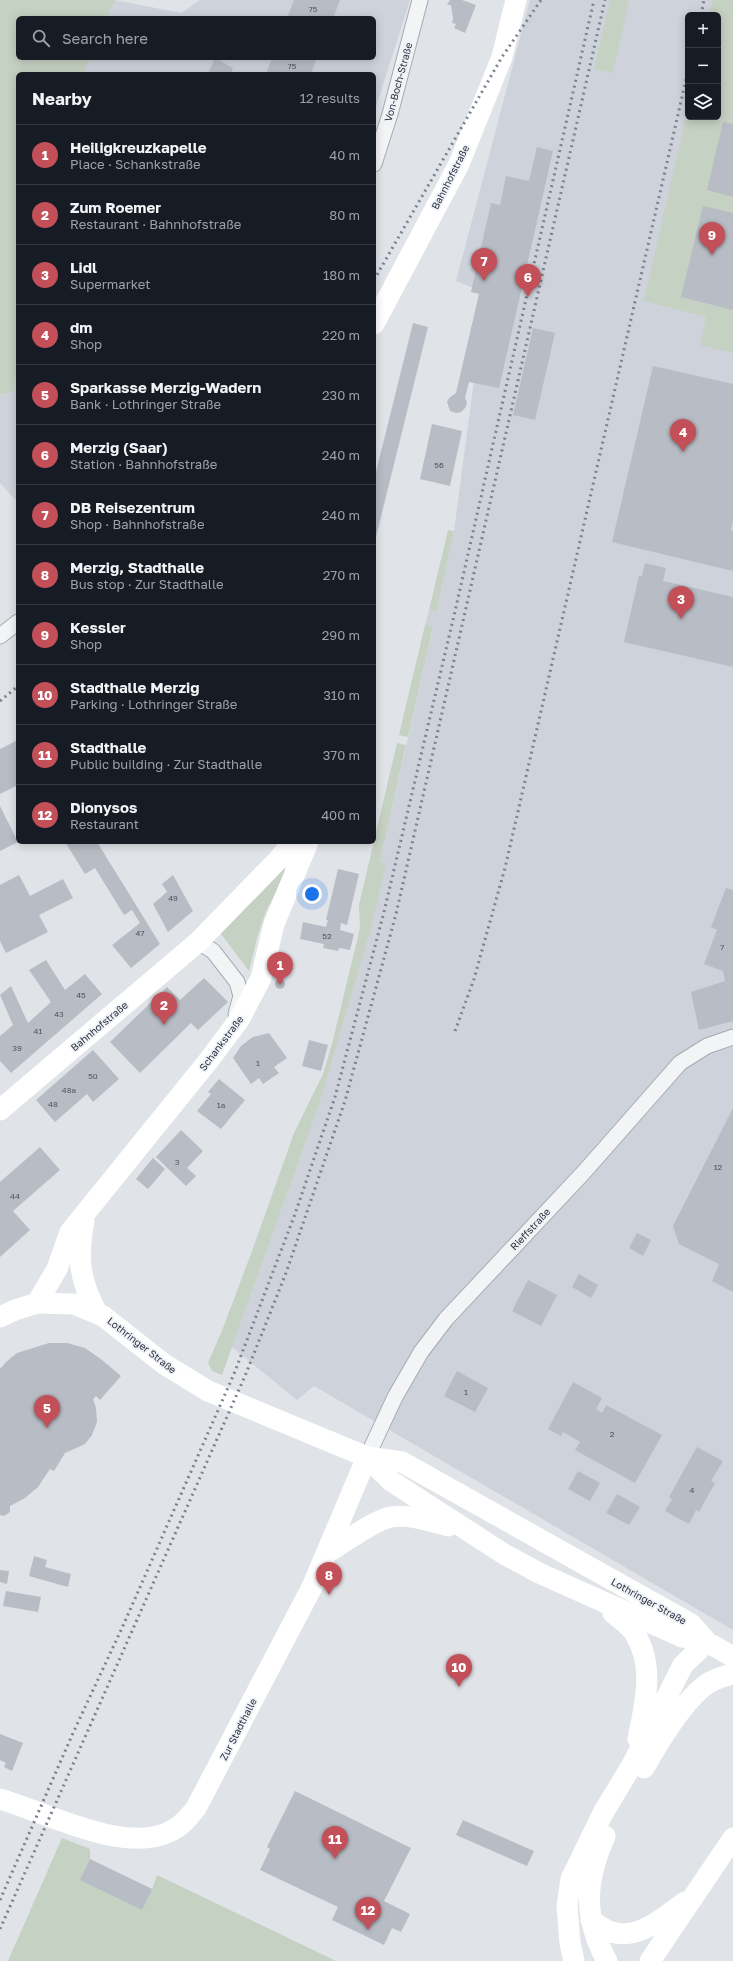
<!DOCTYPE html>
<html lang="en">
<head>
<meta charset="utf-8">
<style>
  body { margin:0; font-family:"Golos Text",sans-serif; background:#20242c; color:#f1f3f6 }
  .controls { position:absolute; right:12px; top:12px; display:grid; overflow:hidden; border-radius:6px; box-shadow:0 2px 10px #0003 }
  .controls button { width:36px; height:36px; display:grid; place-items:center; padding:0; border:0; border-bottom:1px solid #363941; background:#171b24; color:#f1f3f6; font:20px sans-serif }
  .you { position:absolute; left:312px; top:894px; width:14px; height:14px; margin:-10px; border:3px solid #fff; border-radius:50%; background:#1a73e8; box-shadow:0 0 0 6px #1a73e833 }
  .badge { display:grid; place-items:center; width:26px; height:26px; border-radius:50%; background:#c34f59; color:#fff; font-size:13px; font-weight:700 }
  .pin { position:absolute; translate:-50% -33px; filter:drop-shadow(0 1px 2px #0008) }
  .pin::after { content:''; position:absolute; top:21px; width:14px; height:12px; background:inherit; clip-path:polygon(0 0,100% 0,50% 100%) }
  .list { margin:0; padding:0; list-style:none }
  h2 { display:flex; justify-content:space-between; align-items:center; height:52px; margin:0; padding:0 16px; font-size:17px }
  h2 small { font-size:13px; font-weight:400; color:#9ea1a6 }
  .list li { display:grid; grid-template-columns:26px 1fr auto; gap:12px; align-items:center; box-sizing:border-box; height:60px; padding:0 16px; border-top:1px solid #363941 }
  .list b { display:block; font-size:15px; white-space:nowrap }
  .list p { margin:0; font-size:13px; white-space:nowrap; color:#9ea1a6 }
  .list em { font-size:13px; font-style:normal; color:#9ea1a6 }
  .icon { flex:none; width:22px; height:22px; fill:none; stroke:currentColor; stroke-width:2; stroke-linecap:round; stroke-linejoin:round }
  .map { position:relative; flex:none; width:733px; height:1961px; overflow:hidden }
  .search { position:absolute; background:#171b24; box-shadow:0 2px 10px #0003; left:16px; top:16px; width:360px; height:44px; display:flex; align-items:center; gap:10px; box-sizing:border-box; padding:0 14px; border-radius:6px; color:#9ea1a6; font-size:15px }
  .panel { position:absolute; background:#171b24; box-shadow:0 2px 10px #0003; left:16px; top:72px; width:360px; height:772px; border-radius:6px }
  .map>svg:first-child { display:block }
  .built { fill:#ced2da; fill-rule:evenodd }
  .green { fill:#c5d1c2 }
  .building { fill:#b8bcc4 }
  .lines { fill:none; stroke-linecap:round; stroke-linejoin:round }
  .street-casing { stroke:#a6aab2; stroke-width:17 }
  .street { stroke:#f2f4f6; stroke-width:15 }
  .secondary { stroke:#fff; stroke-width:21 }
  .rail { stroke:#7b8290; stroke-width:3; stroke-dasharray:2 4; stroke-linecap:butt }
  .labels { text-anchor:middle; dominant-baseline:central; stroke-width:3.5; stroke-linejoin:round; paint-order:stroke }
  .number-label { font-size:8px; fill:#4e5360 }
  .street-label { font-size:10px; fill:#2a303e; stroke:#eff2f6 }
</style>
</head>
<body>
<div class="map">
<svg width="733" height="1961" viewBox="0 0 733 1961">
  <rect width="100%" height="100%" fill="#e0e3e8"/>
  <path class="built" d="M 115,0 L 181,13 L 200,0 L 410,0 L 374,113 L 374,74 L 83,74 L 90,58 L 374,58 L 374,18 L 107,18 Z
    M 530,0 L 733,0 L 733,1630 L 314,1386 L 297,1400 L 232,1347 L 320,1102 L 371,929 L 385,863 L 380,862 L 433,628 L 425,625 L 429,610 L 437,611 L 454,531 L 481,328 L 503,300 L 456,281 ZM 688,15 L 718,15 L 718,117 L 688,117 Z
    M 18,360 L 18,503 L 0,483 L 0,395 L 14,391 Z"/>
  <path class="green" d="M 0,0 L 115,0 L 107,18 L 18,18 L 18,58 L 90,58 L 83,74 L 18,74 L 18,360 L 14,391 L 0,395 Z
    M 610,0 L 629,0 L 613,73 L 594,69 Z
    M 713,0 L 733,0 L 733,353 L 700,345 L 706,317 L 644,301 L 688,108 L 688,117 L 718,117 L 718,15 L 709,15 Z
    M 448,530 L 454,531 L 437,611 L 429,610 Z
    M 425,625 L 433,627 L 408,737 L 399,735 Z
    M 397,743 L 406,745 L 380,862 L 386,863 L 371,929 L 320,1102 L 222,1375 L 212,1371 L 208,1363 L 223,1328 L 252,1251 L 294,1133 L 323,1074 L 332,1044 L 360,928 L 359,905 Z
    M 280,866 L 287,871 L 266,911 L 257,938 L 249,971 L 218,930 Z
    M 62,1838 L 90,1849 L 90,1860 L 152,1889 L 157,1875 L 336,1961 L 8,1961 Z"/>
  <path class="building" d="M 294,0 L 340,0 L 333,18 L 287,18 Z
    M 450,0 L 462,0 L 476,5 L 465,33 L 454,28 L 456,24 L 452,23 L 453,19 L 451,5 L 447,5 Z
    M 215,58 L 233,68 L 231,74 L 208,74 Z
    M 272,58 L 317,58 L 311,74 L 266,74 Z
    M 723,122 L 733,124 L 733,197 L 707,190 Z
    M 537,147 L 553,151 L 499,388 L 469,382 L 465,398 L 467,403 L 465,408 L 461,412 L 456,413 L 450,411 L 447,402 L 449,398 L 456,393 L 479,294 L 471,292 L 491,203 L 500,205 L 506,176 L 529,181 Z
    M 703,206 L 733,213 L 733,310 L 681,297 Z
    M 413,323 L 428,327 L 374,545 L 374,480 Z
    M 533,328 L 555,333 L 535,420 L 513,415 Z
    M 653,366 L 733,384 L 733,520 L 731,530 L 733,531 L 733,571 L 612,542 Z
    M 432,424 L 462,431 L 450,486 L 420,479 Z
    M 645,563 L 666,568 L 663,581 L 733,597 L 733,667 L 624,642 L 639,576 L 642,576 Z
    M 18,740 L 18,785 L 0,794 L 0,749 Z
    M 0,806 L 18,842 L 0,851 Z
    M 65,842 L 97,842 L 160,944 L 131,968 L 112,945 L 140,923 L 132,910 L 124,915 L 95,868 L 85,874 Z
    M 338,869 L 359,874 L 347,925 L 341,923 L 340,930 L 354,934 L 350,950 L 339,948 L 338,951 L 323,948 L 324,944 L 300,939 L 303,922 L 326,927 L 328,920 L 326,920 Z
    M 19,875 L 30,896 L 63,879 L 73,898 L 39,915 L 48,932 L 6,953 L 0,941 L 0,885 Z
    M 173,875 L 193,911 L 168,932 L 153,904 L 167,892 L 162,884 Z
    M 726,888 L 733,890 L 733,1021 L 699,1030 L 691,992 L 725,981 L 723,971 L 704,964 L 717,930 L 711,927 Z
    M 46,960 L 65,990 L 85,974 L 102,994 L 11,1073 L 0,1061 L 0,1036 L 13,1025 L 0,995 L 11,986 L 28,1023 L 51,1002 L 29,970 Z
    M 204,978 L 228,1002 L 198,1030 L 191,1023 L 140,1073 L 110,1042 L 167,987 L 180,1000 Z
    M275 984a5 5 0 1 1 10 0a5 5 0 1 1-10 0Z
    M 269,1033 L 287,1058 L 274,1067 L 279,1073 L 263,1084 L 259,1078 L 251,1084 L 233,1058 L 241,1046 L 253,1037 Z
    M 309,1040 L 328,1045 L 321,1071 L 302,1066 Z
    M 93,1050 L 119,1079 L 93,1102 L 87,1094 L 55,1122 L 36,1100 Z
    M 219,1079 L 245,1100 L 221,1129 L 197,1111 L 211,1094 L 208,1092 Z
    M 733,1108 L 733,1292 L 712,1281 L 719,1264 L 679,1244 L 673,1226 Z
    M 181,1130 L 203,1151 L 187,1168 L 196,1176 L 186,1186 L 156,1157 Z
    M 40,1147 L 60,1170 L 13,1211 L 30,1230 L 0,1257 L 0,1182 Z
    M 153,1158 L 165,1169 L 148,1189 L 136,1179 Z
    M 637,1233 L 651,1240 L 643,1256 L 629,1248 Z
    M 579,1274 L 598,1285 L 591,1298 L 572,1287 Z
    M 528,1280 L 557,1295 L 541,1326 L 512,1311 Z
    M 49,1343 L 67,1343 L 85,1348 L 102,1360 L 121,1376 L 100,1400 L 96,1396 L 93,1399 L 96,1408 L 97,1422 L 92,1435 L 85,1444 L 65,1453 L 54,1471 L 50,1469 L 38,1487 L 25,1498 L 10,1506 L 10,1512 L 4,1516 L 0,1515 L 0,1369 L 6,1362 L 17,1353 Z
    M 457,1371 L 488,1388 L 475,1412 L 444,1396 Z
    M 573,1382 L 602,1398 L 596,1409 L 602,1413 L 606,1405 L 662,1435 L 635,1483 L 575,1450 L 580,1442 L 563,1432 L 561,1436 L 548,1429 Z
    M 697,1447 L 723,1461 L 711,1481 L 715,1483 L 699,1512 L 696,1510 L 689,1524 L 665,1511 L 672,1499 L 669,1497 Z
    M 578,1471 L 600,1483 L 590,1501 L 568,1489 Z
    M 617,1494 L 640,1507 L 629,1525 L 606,1513 Z
    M 34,1556 L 47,1560 L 45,1567 L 71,1574 L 68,1587 L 29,1576 Z
    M 0,1570 L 9,1571 L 7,1584 L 0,1582 Z
    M 6,1591 L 41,1597 L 38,1612 L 3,1606 Z
    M 0,1734 L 23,1743 L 12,1771 L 4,1767 L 6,1763 L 0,1760 Z
    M 295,1791 L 411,1848 L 384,1901 L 410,1914 L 401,1932 L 392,1928 L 384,1945 L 332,1920 L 338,1907 L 260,1870 L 270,1849 L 267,1847 Z
    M 463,1820 L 534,1851 L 527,1866 L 456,1835 Z
    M 90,1859 L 152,1889 L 142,1910 L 80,1880 Z"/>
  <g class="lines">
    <g class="street-casing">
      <path id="street" d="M 374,164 L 390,114 L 420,0
        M 0,636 L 18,622
        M 198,942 L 213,951 L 237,982 L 241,996 L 236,1014
        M 367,1457 L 395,1397 L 421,1352 L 446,1319 L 584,1172 L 680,1063 L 707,1046 L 733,1037"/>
    </g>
    <use href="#street" class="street"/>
    <path class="secondary" d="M 374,324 L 459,164 L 502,57 L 516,0
      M 0,1110 L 198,942 L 278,860 L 293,842
      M 84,1221 C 77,1258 79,1279 97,1313
      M 37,1303 L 57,1269 L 70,1232 L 209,1060 L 239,1020 L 261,978 L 274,924 L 308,842
      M 0,1317 L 15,1310 L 37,1303 L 74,1304 L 103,1316 L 164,1364 L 208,1391 L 367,1457 L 402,1462 L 691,1624 L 707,1642
      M 367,1457 L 391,1481 L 504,1554 L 539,1573 L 682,1637 L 707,1642 L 733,1657
      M 327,1553 C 340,1545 376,1519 391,1517 C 409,1514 430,1521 448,1526
      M 613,1613 C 620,1619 631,1626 635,1634 C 655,1666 645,1704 638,1739
      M 644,1768 C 659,1742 683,1701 707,1684 C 715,1679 724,1676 733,1674
      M 0,1799 C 45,1812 123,1854 169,1832 C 181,1827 188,1818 196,1808 L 312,1587 L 367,1457
      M 605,1836 C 585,1881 583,1917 607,1961
      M 591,1920 C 598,1925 607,1932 616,1933 C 642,1938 665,1916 685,1902
      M 574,1961 L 570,1943 L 567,1906 L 571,1879 L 603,1813 L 632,1765 L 683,1665 L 707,1642
      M 650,1961 L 733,1838"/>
    <path class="rail" d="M 701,15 L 704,0
      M 374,280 L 502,57 L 541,0
      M 0,701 L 18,686
      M 455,1031 L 474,979 L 505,868 L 688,71
      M 0,1900 L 73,1733 L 122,1628 L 234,1374 L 295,1214 L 335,1097 L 384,912 L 456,607 L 594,0
      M 0,1929 L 245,1376 L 286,1273 L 345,1101 L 396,914 L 605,0"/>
  </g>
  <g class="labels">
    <g class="number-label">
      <text x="313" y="9">75</text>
      <text x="292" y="66">75</text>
      <text x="439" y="465">56</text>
      <text x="173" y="898">49</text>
      <text x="140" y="933">47</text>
      <text x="327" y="936">52</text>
      <text x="722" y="947">7</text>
      <text x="81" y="995">45</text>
      <text x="59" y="1014">43</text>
      <text x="38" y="1031">41</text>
      <text x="17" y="1048">39</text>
      <text x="258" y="1063">1</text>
      <text x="93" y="1076">50</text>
      <text x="69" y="1090">48a</text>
      <text x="53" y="1104">48</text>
      <text x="221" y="1105">1a</text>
      <text x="177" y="1162">3</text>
      <text x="718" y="1167">12</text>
      <text x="15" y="1196">44</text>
      <text x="466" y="1392">1</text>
      <text x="612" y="1434">2</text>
      <text x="692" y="1490">4</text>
    </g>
    <g class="street-label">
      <text transform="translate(398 82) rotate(-75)">Von-Boch-Straße</text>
      <text transform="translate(450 177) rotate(-63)">Bahnhofstraße</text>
      <text transform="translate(99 1026) rotate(-40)">Bahnhofstraße</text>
      <text transform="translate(221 1043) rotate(-53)">Schankstraße</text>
      <text transform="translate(530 1229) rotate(-47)">Rieffstraße</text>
      <text transform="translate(142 1345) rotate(38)">Lothringer Straße</text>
      <text transform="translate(649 1601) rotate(29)">Lothringer Straße</text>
      <text transform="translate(238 1729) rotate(-63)">Zur Stadthalle</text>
    </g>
  </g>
</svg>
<div class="controls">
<button>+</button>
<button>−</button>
<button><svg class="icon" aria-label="layers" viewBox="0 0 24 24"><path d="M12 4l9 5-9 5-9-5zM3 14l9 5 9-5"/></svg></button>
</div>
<div class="you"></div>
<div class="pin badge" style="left:280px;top:985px">1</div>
<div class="pin badge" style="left:164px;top:1025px">2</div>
<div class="pin badge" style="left:681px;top:619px">3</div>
<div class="pin badge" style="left:683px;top:452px">4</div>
<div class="pin badge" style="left:47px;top:1428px">5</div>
<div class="pin badge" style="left:528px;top:297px">6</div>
<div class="pin badge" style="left:484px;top:281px">7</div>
<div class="pin badge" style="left:329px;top:1595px">8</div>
<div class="pin badge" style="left:712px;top:255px">9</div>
<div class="pin badge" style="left:459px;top:1687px">10</div>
<div class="pin badge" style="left:335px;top:1859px">11</div>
<div class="pin badge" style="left:368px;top:1930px">12</div>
<div class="search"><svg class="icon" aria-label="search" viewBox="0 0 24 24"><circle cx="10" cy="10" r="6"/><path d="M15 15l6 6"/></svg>Search here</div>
<section class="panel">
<h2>Nearby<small>12 results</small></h2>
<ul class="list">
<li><span class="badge">1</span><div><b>Heiligkreuzkapelle</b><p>Place · Schankstraße</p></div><em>40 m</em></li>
<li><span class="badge">2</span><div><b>Zum Roemer</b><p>Restaurant · Bahnhofstraße</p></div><em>80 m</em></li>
<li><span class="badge">3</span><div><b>Lidl</b><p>Supermarket</p></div><em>180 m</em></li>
<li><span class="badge">4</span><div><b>dm</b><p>Shop</p></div><em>220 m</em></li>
<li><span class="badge">5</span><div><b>Sparkasse Merzig-Wadern</b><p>Bank · Lothringer Straße</p></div><em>230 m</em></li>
<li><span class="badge">6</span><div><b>Merzig (Saar)</b><p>Station · Bahnhofstraße</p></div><em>240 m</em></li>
<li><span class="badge">7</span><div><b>DB Reisezentrum</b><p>Shop · Bahnhofstraße</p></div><em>240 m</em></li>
<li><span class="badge">8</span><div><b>Merzig, Stadthalle</b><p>Bus stop · Zur Stadthalle</p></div><em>270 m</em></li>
<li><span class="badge">9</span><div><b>Kessler</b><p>Shop</p></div><em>290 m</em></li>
<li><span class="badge">10</span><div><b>Stadthalle Merzig</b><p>Parking · Lothringer Straße</p></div><em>310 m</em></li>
<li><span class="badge">11</span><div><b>Stadthalle</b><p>Public building · Zur Stadthalle</p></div><em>370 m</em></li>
<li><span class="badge">12</span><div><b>Dionysos</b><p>Restaurant</p></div><em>400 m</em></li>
</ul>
</section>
</div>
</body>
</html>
